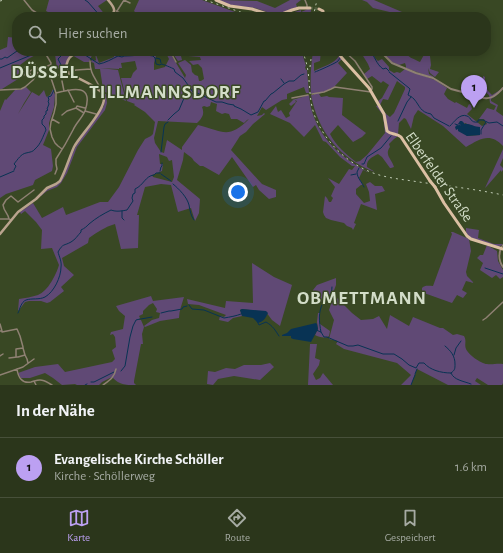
<!DOCTYPE html>
<html lang="de">
<head>
<meta charset="utf-8">
<style>
  body { margin:0; font-family:"Alegreya Sans",sans-serif; background:#333e24; color:#f1f3f6 }
  .you { position:absolute; left:238px; top:192px; width:14px; height:14px; margin:-10px; border:3px solid #fff; border-radius:50%; background:#1a73e8; box-shadow:0 0 0 6px #1a73e833 }
  .badge { display:grid; place-items:center; width:26px; height:26px; border-radius:50%; background:#bca0f2; color:#111; font-size:13px; font-weight:700 }
  .pin { position:absolute; translate:-50% -33px; filter:drop-shadow(0 1px 2px #0008) }
  .pin::after { content:''; position:absolute; top:21px; width:14px; height:12px; background:inherit; clip-path:polygon(0 0,100% 0,50% 100%) }
  .list { margin:0; padding:0; list-style:none }
  h2 { display:flex; justify-content:space-between; align-items:center; height:52px; margin:0; padding:0 16px; font-size:17px }
  h2 small { font-size:13px; font-weight:400; color:#a6aba3 }
  .list li { display:grid; grid-template-columns:26px 1fr auto; gap:12px; align-items:center; box-sizing:border-box; height:60px; padding:0 16px; border-top:1px solid #47503a }
  .list b { display:block; font-size:15px; white-space:nowrap }
  .list p { margin:0; font-size:13px; white-space:nowrap; color:#a6aba3 }
  .list em { font-size:13px; font-style:normal; color:#a6aba3 }
  .icon { flex:none; width:22px; height:22px; fill:none; stroke:currentColor; stroke-width:2; stroke-linecap:round; stroke-linejoin:round }
  .map { position:relative; flex:none; width:503px; height:385px; overflow:hidden }
  .search { position:absolute; background:#2b361b; box-shadow:0 2px 10px #0003; left:12px; right:12px; top:12px; height:44px; display:flex; align-items:center; gap:10px; box-sizing:border-box; padding:0 14px; border-radius:16px; color:#a6aba3; font-size:15px }
  .sheet { height:112px; background:#2b361b }
  nav { display:flex; justify-content:space-around; align-items:center; box-sizing:border-box; height:56px; border-top:1px solid #47503a; background:#2b361b; font-size:11px; color:#a6aba3 }
  nav a { display:grid; justify-items:center; gap:2px }
  nav .on { color:#bca0f2 }
  .map>svg:first-child { display:block }
  .green { fill:#604975; fill-rule:evenodd }
  .water { fill:#083354 }
  .lines { fill:none; stroke-linecap:round; stroke-linejoin:round }
  .stream { stroke:#083354; stroke-width:1 }
  .primary-tunnel { stroke:#505e3d; stroke-width:3; stroke-dasharray:3 1.5; stroke-linecap:butt }
  .minor { stroke:#8f8173; stroke-width:1.5 }
  .tertiary { stroke:#8f8173; stroke-width:2 }
  .secondary { stroke:#baa48e; stroke-width:2.5 }
  .primary { stroke:#dbbfa3; stroke-width:3 }
  .rail { stroke:#c0cbb4; stroke-width:1; stroke-dasharray:2 4; stroke-linecap:butt }
  .primary-bridge { stroke:#dbbfa3; stroke-width:3 }
  .labels { text-anchor:middle; dominant-baseline:central; stroke-width:3; stroke-linejoin:round; paint-order:stroke }
  .street-label { font-size:15px; fill:#d3ddc8; stroke:#394824 }
  .district-label { font-size:19px; font-weight:bold; letter-spacing:1px; fill:#d3ddc8; stroke:#394824 }
</style>
</head>
<body>
<div class="map">
<svg width="503" height="385" viewBox="0 0 503 385">
  <rect width="100%" height="100%" fill="#394824"/>
  <path class="green" d="M 49,0 L 107,0 L 98,6 L 106,16 L 104,17 L 58,17 L 46,11 Z
    M 139,0 L 202,0 L 249,17 L 140,17 L 134,11 Z
    M 219,0 L 257,1 L 275,8 L 290,0 L 301,0 L 296,4 L 297,7 L 281,13 L 273,14 L 255,8 L 230,5 Z
    M 362,0 L 374,0 L 402,12 L 406,13 L 405,17 L 398,17 L 398,14 L 373,8 L 367,2 Z
    M 308,9 L 311,10 L 310,17 L 275,17 C 285,17 292,12 301,10 L 301,12 Z
    M 8,37 L 17,38 L 17,51 L 43,51 L 28,59 L 20,65 L 26,74 L 2,89 L 0,89 L 0,50 L 7,47 Z
    M 50,51 L 92,51 L 93,53 L 89,62 L 84,62 L 72,55 L 65,66 L 61,67 L 61,73 L 60,73 L 59,68 L 57,69 L 55,54 Z
    M 113,51 L 150,51 L 149,53 L 156,56 L 154,63 L 154,70 L 165,67 L 169,59 L 165,51 L 169,51 L 185,78 L 186,75 L 178,63 L 185,60 L 191,65 L 192,72 L 195,75 L 198,76 L 199,81 L 201,81 L 204,79 L 202,68 L 198,64 L 193,65 L 189,61 L 201,60 L 200,57 L 188,56 L 186,54 L 181,56 L 182,60 L 178,61 L 171,51 L 296,51 L 297,53 L 300,51 L 302,53 L 306,66 L 305,67 L 306,70 L 307,70 L 309,93 L 306,93 L 304,87 L 287,94 L 287,99 L 282,100 L 266,110 L 262,107 L 257,116 L 262,115 L 264,113 L 265,114 L 253,124 L 246,132 L 240,136 L 231,150 L 262,184 L 276,190 L 276,197 L 269,199 L 259,190 L 256,185 L 253,187 L 232,157 L 219,175 L 203,166 L 200,166 L 194,161 L 192,158 L 184,152 L 183,160 L 177,180 L 200,199 L 199,213 L 195,221 L 191,208 L 178,212 L 171,185 L 161,184 L 145,187 L 137,215 L 139,215 L 138,248 L 121,249 L 115,224 C 105,227 97,232 89,238 L 88,243 L 62,258 L 64,266 L 74,275 L 61,287 L 64,291 L 50,302 L 47,303 L 41,301 L 29,301 L 25,302 L 19,310 L 18,311 L 19,299 C 25,298 32,297 38,295 C 48,291 56,275 59,265 L 52,248 L 41,249 L 42,230 L 36,222 L 25,211 L 21,214 L 20,212 L 33,203 L 42,218 L 63,207 L 66,215 L 100,202 L 108,202 L 119,187 L 138,150 L 145,139 L 151,136 L 153,134 L 155,122 L 145,112 L 134,105 L 135,104 L 127,101 L 121,78 L 131,78 L 133,73 L 137,69 L 135,61 L 121,63 L 122,68 L 119,68 L 119,69 L 100,68 L 118,70 L 126,101 L 105,92 L 103,89 L 100,69 L 95,69 L 94,63 L 91,62 L 92,59 L 95,61 L 96,60 L 95,52 L 99,63 L 114,57 ZM 211,102 L 217,104 L 216,111 L 222,114 L 225,113 L 229,114 L 231,119 L 237,119 L 244,123 L 247,120 L 249,119 C 228,140 223,131 198,125 L 182,147 L 182,150 L 167,140 L 164,153 L 161,152 L 155,143 L 154,138 L 158,121 L 197,123 C 202,118 205,114 202,107 L 204,106 L 207,107 L 210,106 ZM 159,154 L 167,157 L 169,161 L 172,160 L 174,177 L 172,182 L 153,177 L 152,175 L 162,171 L 163,164 L 160,164 Z
    M 313,51 L 314,55 L 319,55 L 320,51 L 321,51 L 320,61 L 314,63 L 314,71 C 322,67 334,64 339,56 L 342,59 L 338,63 L 347,73 L 334,87 L 319,94 L 321,97 L 327,96 L 329,97 L 343,98 L 342,115 L 366,133 L 362,137 L 353,142 L 338,125 L 330,134 C 336,146 346,154 356,162 L 360,161 L 367,155 L 385,133 L 383,115 L 376,106 L 380,105 L 378,101 L 382,98 L 389,85 L 383,81 L 381,83 L 372,76 L 367,79 L 364,74 L 370,69 L 368,64 L 360,51 C 366,51 371,50 374,56 C 377,61 374,57 378,61 L 382,59 L 389,67 L 389,70 L 394,73 L 397,72 L 400,73 L 405,69 L 435,80 L 447,88 L 444,94 L 448,99 L 455,103 L 456,102 L 467,108 L 469,104 L 471,105 L 472,109 L 467,114 L 482,126 L 487,124 L 484,119 L 479,119 L 487,108 L 494,110 L 496,106 L 490,103 L 489,95 L 485,92 L 482,86 L 471,85 L 469,83 L 469,80 L 483,82 L 483,76 L 485,77 C 485,85 486,90 492,95 L 500,90 L 503,87 L 503,88 L 496,96 L 491,99 L 491,101 L 498,105 L 496,111 L 503,116 L 503,146 C 490,132 480,139 466,147 L 443,126 L 418,110 L 414,116 L 411,129 L 406,119 L 404,118 L 399,123 L 398,134 L 394,134 L 394,136 L 398,136 L 394,139 L 389,144 L 390,147 C 384,155 392,159 394,167 L 391,168 L 390,168 L 382,157 L 378,154 C 372,157 366,160 367,167 L 375,172 C 340,159 318,132 311,95 L 314,95 L 313,93 L 311,94 C 310,78 311,66 313,51 ZM 397,81 L 405,87 L 405,89 L 394,113 L 390,117 L 386,114 L 380,105 L 383,99 L 388,100 ZM 465,123 L 476,128 L 479,127 L 480,135 L 467,136 L 460,127 Z
    M 380,51 L 404,51 C 407,57 414,59 420,62 L 426,51 L 428,51 L 428,55 L 430,56 L 431,65 L 430,69 L 439,72 L 435,77 L 430,73 L 428,68 L 429,74 L 434,77 L 433,78 L 406,68 L 406,66 L 405,63 L 399,65 L 392,62 Z
    M 26,87 L 31,92 L 24,103 L 18,114 L 32,92 L 39,96 L 44,90 L 46,96 L 47,97 L 50,95 L 53,89 L 55,95 L 54,107 L 49,123 L 49,130 L 43,145 L 51,149 L 53,166 L 52,171 L 35,180 L 33,185 L 6,194 L 0,198 L 0,111 L 5,99 L 6,100 L 15,90 L 20,90 Z
    M 104,94 L 106,94 L 107,103 L 105,110 L 77,147 L 67,173 L 61,183 L 57,187 L 47,191 L 41,196 L 41,195 L 46,190 L 58,184 L 76,146 L 104,106 L 105,96 Z
    M 309,95 C 310,103 311,110 314,117 C 323,142 345,160 368,172 L 363,170 L 359,178 L 363,185 L 361,185 L 356,189 L 356,194 L 364,203 L 370,201 L 369,192 L 366,184 L 370,182 L 375,186 L 382,186 L 385,191 L 375,194 L 377,210 L 361,204 L 354,223 L 356,224 L 353,230 L 352,228 L 347,226 L 344,223 L 331,220 L 326,218 L 324,215 L 323,212 L 325,196 L 327,198 L 329,202 L 331,202 L 333,198 L 331,196 L 335,187 L 328,178 L 339,184 L 349,169 L 352,170 L 355,166 L 352,166 L 340,157 L 326,142 L 323,141 L 315,125 L 304,137 L 290,123 L 270,114 L 276,106 L 278,112 L 281,110 L 286,118 L 290,116 L 289,113 L 297,101 L 295,100 L 296,102 L 291,106 L 289,104 L 293,100 L 292,100 Z
    M 503,149 L 503,158 L 500,165 L 503,168 L 503,170 L 501,172 L 501,170 L 487,186 L 485,188 Z
    M 466,228 L 479,230 L 478,238 L 494,244 L 503,244 L 499,247 L 469,237 L 466,232 Z
    M 451,232 L 453,232 L 469,239 L 471,251 L 466,272 L 467,276 L 474,283 L 466,281 L 462,290 L 467,293 L 463,298 L 457,295 L 452,303 L 424,293 L 422,291 L 422,288 C 425,285 428,286 433,286 L 452,234 Z
    M 487,245 L 497,251 L 498,261 L 503,270 L 503,277 L 500,279 L 496,275 L 492,278 L 480,270 L 483,263 L 477,258 L 480,255 L 483,255 Z
    M 252,263 L 274,277 L 292,285 L 280,326 L 272,320 L 266,312 L 242,309 L 240,310 L 242,316 L 233,318 L 228,322 L 219,320 L 220,316 L 224,317 L 226,315 L 199,305 L 188,304 L 187,299 L 225,308 L 226,301 L 253,303 Z
    M 336,278 L 336,285 L 330,301 L 321,302 L 314,298 L 312,296 L 313,290 L 317,285 Z
    M 334,295 L 352,313 L 361,320 L 373,319 L 379,316 L 387,329 L 390,315 L 409,326 L 413,317 L 440,328 L 443,328 L 453,335 L 457,334 L 464,336 C 467,341 464,344 466,349 C 468,354 481,364 487,364 C 492,365 497,363 503,364 L 503,383 L 502,385 L 488,385 L 477,378 L 475,381 L 481,385 L 448,385 L 417,369 L 411,385 L 401,385 L 411,375 L 397,363 L 344,349 L 336,344 L 338,341 L 329,339 L 334,320 L 329,310 Z
    M 151,296 L 153,301 L 184,297 C 182,304 179,311 179,318 L 160,321 L 145,327 L 144,326 L 152,320 L 159,318 L 160,313 L 156,312 L 157,309 L 153,303 L 149,305 L 143,311 L 143,314 L 139,316 L 140,318 L 139,320 L 141,320 L 144,327 L 142,334 L 143,344 L 141,344 L 134,381 L 134,383 L 136,385 C 124,385 120,385 112,377 L 102,382 L 99,385 L 77,385 L 75,384 L 62,385 L 53,378 L 45,373 L 30,378 L 21,378 L 18,373 L 35,367 L 58,364 L 65,372 L 112,362 L 115,359 L 112,350 L 116,347 L 115,337 L 113,334 L 110,335 L 111,332 L 123,329 L 125,316 L 119,311 L 116,306 Z
    M 318,313 L 320,313 L 319,318 L 320,324 L 330,331 L 329,336 C 325,339 319,337 315,335 L 318,329 L 317,322 Z
    M 310,344 L 317,344 L 315,358 L 320,360 L 319,365 L 313,374 L 316,380 L 320,378 L 323,373 L 333,385 L 308,385 Z
    M 270,363 L 274,367 L 260,380 L 234,376 L 218,379 L 213,385 L 207,384 L 208,371 L 215,372 L 226,368 L 235,369 L 244,365 L 261,365 Z"/>
  <path class="water" d="M 460,121 L 462,121 L 464,123 L 464,124 C 469,123 474,127 480,127 L 480,135 L 467,136 L 458,131 L 458,129 L 456,130 L 455,127 L 457,125 L 460,126 L 461,125 L 458,124 Z
    M 242,309 L 266,311 L 268,313 C 265,319 264,321 258,323 L 253,318 L 242,316 L 240,310 Z
    M 316,323 L 317,324 L 318,329 L 311,342 L 293,339 L 291,338 L 291,336 L 282,336 L 282,335 L 287,333 L 291,329 Z"/>
  <g class="lines">
    <path class="stream" d="M 85,0 L 88,2 L 101,17
      M 114,51 L 116,56
      M 370,51 C 375,56 376,64 383,69 L 386,68 L 389,71
      M 82,53 L 99,64 C 105,63 112,59 118,56 L 122,57 L 124,56 C 134,56 143,54 153,56 L 155,58 L 156,64 L 160,65 L 161,64 C 163,64 172,68 174,69 L 175,72 L 183,78 L 193,92 L 195,92 L 216,102 L 222,102 L 228,104 L 234,105 L 234,106 L 241,109 L 251,115 L 258,112 L 264,101 L 265,101 L 271,94 L 273,93 L 284,84 L 289,81 L 294,81 L 301,75 L 304,74
      M 156,58 L 160,59 L 161,63
      M 0,59 L 2,59 L 5,57 L 7,58 L 17,51
      M 0,68 L 41,51
      M 315,72 C 318,71 336,63 338,61 C 339,60 339,59 340,58
      M 389,72 L 409,88 L 410,89 L 408,95 C 410,96 412,97 414,99 C 420,106 420,112 431,114 L 434,118 L 449,126
      M 61,73 L 61,65 L 58,59 L 66,51
      M 281,79 L 284,83
      M 168,120 L 174,114 L 179,110 L 187,91 L 195,95 L 198,94
      M 398,121 L 407,102 L 411,97
      M 455,124 L 461,126
      M 450,126 C 454,122 460,113 467,116 C 472,118 470,123 478,122 L 478,120 L 483,120 L 489,123 L 497,122 L 503,126
      M 481,134 L 481,130 L 486,122
      M 161,152 L 164,127 L 165,124 L 168,122
      M 362,164 L 364,164 L 367,157 L 381,148 L 391,136
      M 359,168 L 357,172 C 357,178 362,182 364,187
      M 14,170 L 16,166 L 14,164 C 18,159 21,154 26,153 C 30,152 33,152 35,149 C 41,144 43,136 46,130 L 45,127 L 42,124 L 42,120 L 44,118 L 44,116 L 46,114 L 46,111 L 48,110 L 47,109 L 49,104 L 48,101 L 49,100 L 48,97 L 51,96 L 54,90
      M 160,171 L 161,167 L 162,166 L 162,163
      M 161,174 L 171,181
      M 351,175 L 356,174
      M 0,177 L 14,171
      M 173,184 C 179,189 187,197 189,205 C 190,211 191,216 194,220
      M 122,211 L 122,218 L 124,220
      M 485,268 L 503,274
      M 189,305 L 192,309 L 204,310 L 224,318 C 230,317 236,316 241,314
      M 18,313 C 20,309 21,302 26,300 C 32,298 39,300 45,297 C 54,292 61,277 61,267 C 62,262 59,256 58,252 C 63,243 64,246 71,242 C 75,240 78,235 81,232 L 81,230 C 85,228 86,227 89,224 C 96,218 103,214 111,210 C 116,212 122,211 127,210 L 133,201 L 132,198 L 133,194 L 135,193 L 135,189 C 144,185 145,176 154,175 L 156,173 L 160,173
      M 161,313 L 169,311 L 171,311 L 182,309 L 183,307 L 187,306
      M 141,319 L 152,317
      M 257,321 L 259,325 L 266,322 C 273,326 275,330 279,336
      M 316,330 L 321,332 L 324,337 L 327,337 L 348,346 L 353,346 L 358,345 L 383,354 L 394,354 L 402,359 L 409,365 L 416,368 L 419,363 L 424,363 C 430,370 441,373 451,373 C 454,380 463,381 471,384
      M 321,332 C 319,322 318,312 323,303 C 327,297 332,296 332,287
      M 445,346 C 451,351 455,356 455,364 C 455,369 455,370 451,373
      M 454,355 L 456,348 L 461,341
      M 121,371 L 125,366 L 130,337 L 133,326 L 136,320 L 140,319
      M 415,374 L 417,369
      M 91,382 L 94,382 L 114,372
      M 85,385 L 87,384
      M 411,385 L 415,375"/>
    <path class="primary-tunnel" d="M 310,8 L 319,9"/>
    <path class="minor" d="M 24,0 L 32,10 L 43,17
      M 305,0 L 307,5 L 307,8
      M 116,11 L 124,15 L 125,17
      M 117,11 L 124,0 L 130,3
      M 44,51 L 51,63 L 50,75 L 56,93 L 56,104 L 54,113 L 51,122 L 50,129 L 52,137 L 55,143 L 58,146 L 62,149
      M 170,51 L 176,62
      M 344,51 L 355,61 L 372,87 L 372,89 L 370,90
      M 90,61 C 90,75 96,78 101,90
      M 24,75 L 36,67
      M 31,75 L 25,67 L 33,62 L 39,71
      M 52,77 L 76,70 L 91,69
      M 62,81 L 64,91
      M 0,90 L 21,89 L 25,87 L 33,80 L 40,69 L 50,65
      M 68,90 L 74,102
      M 312,94 L 324,92 L 331,89 L 335,87 L 371,92
      M 292,98 L 308,95
      M 85,111 L 96,114
      M 84,113 L 76,108 L 77,106 L 85,108
      M 62,115 L 67,111 L 76,108
      M 52,119 L 59,123
      M 55,174 L 57,169 L 56,164 L 56,159 C 62,150 68,140 73,130 C 76,123 82,118 85,111 C 94,84 74,88 56,93
      M 0,219 L 9,219
      M 11,220 L 9,219 C 8,213 4,212 3,205 L 6,200 L 11,196 L 18,202 L 34,190
      M 501,248 L 503,245
      M 483,320 L 486,318 L 503,302
      M 0,324 L 2,331
      M 0,331 L 2,331 L 2,332 L 17,329 L 20,336 L 23,347 L 23,348 L 16,349 L 16,357 L 18,357 L 25,355 L 27,359 L 28,363
      M 23,348 L 25,355
      M 0,356 L 3,354
      M 9,358 L 17,357
      M 17,369 C 18,377 22,384 31,382 C 35,381 37,380 40,380 C 45,380 48,383 52,385
      M 0,375 L 23,367 L 34,359
      M 34,381 L 36,385
      M 103,385 C 110,380 114,378 116,369"/>
    <path class="tertiary" d="M 380,51 L 392,63 L 416,73 L 433,78 L 451,89 L 466,93 L 474,101 L 477,101 L 481,97 C 490,101 497,95 503,88
      M 501,248 C 498,256 499,261 503,267"/>
    <path class="secondary" d="M 106,17 C 118,13 115,8 108,0
      M 0,234 L 18,212 L 36,199 L 47,188 L 56,184 L 60,181 C 66,170 69,158 74,147 C 80,135 110,106 103,94 C 98,86 77,78 68,73 L 66,69 C 67,51 79,54 91,51"/>
    <path class="primary" d="M 216,0 L 230,6 L 252,9 L 267,14 L 274,15 L 282,14 L 292,10 L 299,8 L 310,8
      M 319,9 L 323,11 L 323,17
      M 337,51 L 342,58 L 369,88 L 384,114 L 387,131 C 391,135 397,133 401,137 L 430,181
      M 435,187 L 444,203 L 467,236 L 471,239 L 503,249"/>
    <path class="rail" d="M 205,0 L 255,17
      M 0,1 L 4,0
      M 313,17 L 317,0
      M 302,51 C 313,73 306,97 316,119 C 328,147 354,169 383,176 C 395,179 407,180 419,182 C 447,186 475,189 503,195
      M 310,67 L 312,51"/>
    <path class="primary-bridge" d="M 430,181 L 435,187"/>
  </g>
  <g class="labels">
    <g class="street-label">
      <text transform="translate(439 177) rotate(55)">Elberfelder Straße</text>
    </g>
    <g class="district-label">
      <text x="45" y="72">DÜSSEL</text>
      <text x="165" y="92">TILLMANNSDORF</text>
      <text x="362" y="298">OBMETTMANN</text>
    </g>
  </g>
</svg>
<div class="you"></div>
<div class="pin badge" style="left:474px;top:108px">1</div>
<div class="search"><svg class="icon" aria-label="search" viewBox="0 0 24 24"><circle cx="10" cy="10" r="6"/><path d="M15 15l6 6"/></svg>Hier suchen</div>
</div>
<section class="sheet">
<h2>In der Nähe<small></small></h2>
<ul class="list">
<li><span class="badge">1</span><div><b>Evangelische Kirche Schöller</b><p>Kirche · Schöllerweg</p></div><em>1.6 km</em></li>
</ul>
</section>
<nav>
<a class="on"><svg class="icon" aria-label="map" viewBox="0 0 24 24"><path d="M3 6l6-2 6 2 6-2v14l-6 2-6-2-6 2zM9 4v14M15 6v14"/></svg>Karte</a>
<a><svg class="icon" aria-label="directions" viewBox="0 0 24 24"><path d="M12 3l9 9-9 9-9-9zM9 14v-3h6M13 9l2 2-2 2"/></svg>Route</a>
<a><svg class="icon" aria-label="saved" viewBox="0 0 24 24"><path d="M7 4h10v16l-5-4-5 4z"/></svg>Gespeichert</a>
</nav>
</body>
</html>
